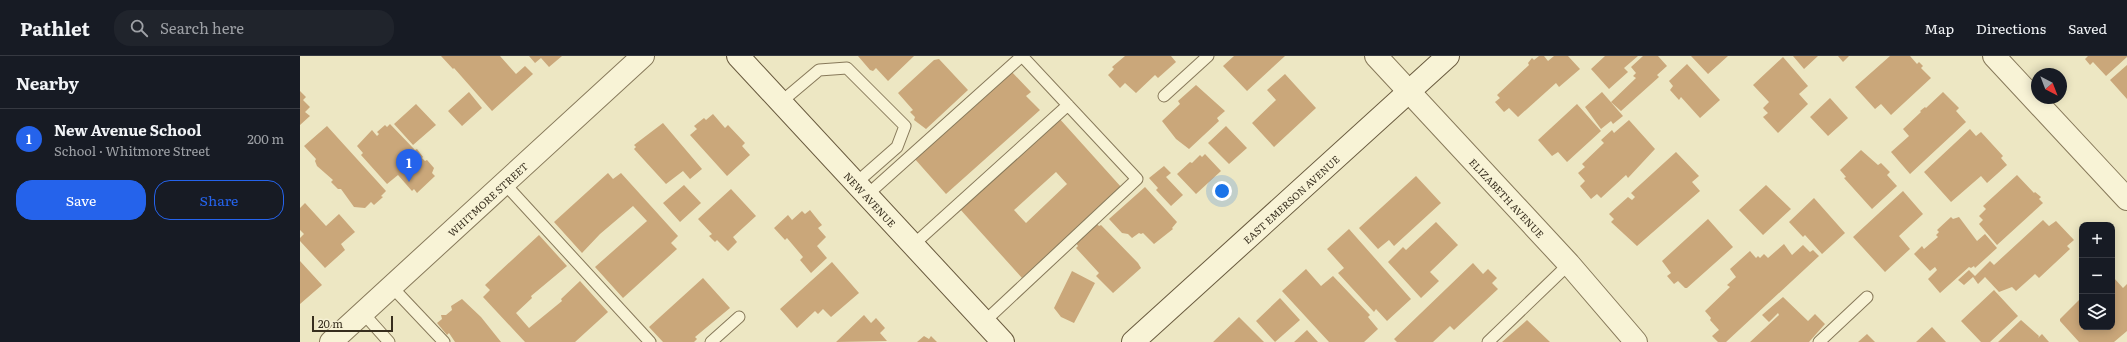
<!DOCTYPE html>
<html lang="en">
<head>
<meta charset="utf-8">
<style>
  body { margin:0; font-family:Literata,serif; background:#20242c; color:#f1f3f6 }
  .controls { position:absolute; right:12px; bottom:12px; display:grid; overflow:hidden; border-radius:8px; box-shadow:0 2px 10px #0003 }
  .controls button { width:36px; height:36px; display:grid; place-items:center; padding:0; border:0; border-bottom:1px solid #363941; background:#171b24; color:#f1f3f6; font:20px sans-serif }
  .compass { position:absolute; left:1731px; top:12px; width:36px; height:36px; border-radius:50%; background:#171b24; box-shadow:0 2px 10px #0003; rotate:138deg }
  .scale { position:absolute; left:12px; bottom:10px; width:81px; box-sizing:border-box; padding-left:4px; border:2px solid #372e1e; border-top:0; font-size:11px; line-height:14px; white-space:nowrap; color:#372e1e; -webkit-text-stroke:3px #f5f0d3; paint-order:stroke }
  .you { position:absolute; left:922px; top:135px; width:14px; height:14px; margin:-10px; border:3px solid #fff; border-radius:50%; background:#1a73e8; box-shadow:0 0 0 6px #1a73e833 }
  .badge { display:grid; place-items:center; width:26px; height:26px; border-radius:50%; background:#2563eb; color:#fff; font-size:13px; font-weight:700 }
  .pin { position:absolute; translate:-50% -33px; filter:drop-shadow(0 1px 2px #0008) }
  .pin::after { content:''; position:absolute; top:21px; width:14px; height:12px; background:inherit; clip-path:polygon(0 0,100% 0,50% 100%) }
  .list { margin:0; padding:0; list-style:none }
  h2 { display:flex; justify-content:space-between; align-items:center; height:52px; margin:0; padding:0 16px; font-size:17px }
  h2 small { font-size:13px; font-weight:400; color:#9ea1a6 }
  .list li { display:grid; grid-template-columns:26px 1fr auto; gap:12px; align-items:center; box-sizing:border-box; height:60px; padding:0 16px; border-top:1px solid #363941 }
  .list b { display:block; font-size:15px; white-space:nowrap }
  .list p { margin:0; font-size:13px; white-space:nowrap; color:#9ea1a6 }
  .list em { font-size:13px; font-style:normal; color:#9ea1a6 }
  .actions { display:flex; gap:8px; padding:12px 16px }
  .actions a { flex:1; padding:9px 0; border:1px solid #2563eb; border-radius:16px; text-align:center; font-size:14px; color:#2563eb }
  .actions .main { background:#2563eb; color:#fff }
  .icon { flex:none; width:22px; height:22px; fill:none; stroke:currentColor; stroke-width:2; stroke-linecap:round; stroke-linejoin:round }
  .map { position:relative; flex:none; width:1827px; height:286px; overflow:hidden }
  header { display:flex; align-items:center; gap:24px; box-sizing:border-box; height:56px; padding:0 20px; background:#171b24; border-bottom:1px solid #363941 }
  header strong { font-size:19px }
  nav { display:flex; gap:22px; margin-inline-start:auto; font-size:14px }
  .search { width:280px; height:36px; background:#20242c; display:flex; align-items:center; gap:10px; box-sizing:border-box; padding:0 14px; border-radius:16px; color:#9ea1a6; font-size:15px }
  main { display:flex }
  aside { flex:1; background:#171b24 }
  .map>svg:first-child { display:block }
  .building { fill:#caa77a; fill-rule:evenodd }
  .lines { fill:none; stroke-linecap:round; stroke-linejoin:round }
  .lane-casing { stroke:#87795a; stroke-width:13 }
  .street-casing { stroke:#87795a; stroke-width:24 }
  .secondary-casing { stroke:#695a3e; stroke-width:24 }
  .lane { stroke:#f8f3d6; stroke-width:11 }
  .street { stroke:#f8f3d6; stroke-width:22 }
  .secondary { stroke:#f8f3d6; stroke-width:22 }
  .labels { text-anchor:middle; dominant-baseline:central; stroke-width:3.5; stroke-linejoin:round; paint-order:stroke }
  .street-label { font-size:10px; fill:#372e1e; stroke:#f5f0d3 }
</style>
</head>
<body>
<header>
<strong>Pathlet</strong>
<div class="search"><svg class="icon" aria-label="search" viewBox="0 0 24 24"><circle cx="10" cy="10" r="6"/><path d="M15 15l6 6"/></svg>Search here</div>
<nav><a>Map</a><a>Directions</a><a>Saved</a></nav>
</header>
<main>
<aside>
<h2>Nearby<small></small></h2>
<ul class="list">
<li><span class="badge">1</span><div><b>New Avenue School</b><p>School · Whitmore Street</p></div><em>200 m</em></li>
</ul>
<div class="actions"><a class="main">Save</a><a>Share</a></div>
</aside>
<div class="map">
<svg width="1827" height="286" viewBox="0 0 1827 286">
  <rect width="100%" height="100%" fill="#ede7c3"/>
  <path class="building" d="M 141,0 L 200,0 L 216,18 L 225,10 L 233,18 L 192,55 L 154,12 L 153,13 Z
    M 229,0 L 262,0 L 249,11 L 241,2 L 235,7 Z
    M 558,0 L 614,0 L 588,25 L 576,12 L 573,15 L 570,14 Z
    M 825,0 L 871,0 L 876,6 L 858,22 L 855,19 L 836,37 L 825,27 L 820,32 L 808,19 L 814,13 L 812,11 Z
    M 934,0 L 985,0 L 947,35 L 923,10 Z
    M 1239,0 L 1244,0 L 1248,5 L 1254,0 L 1268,0 L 1280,13 L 1259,31 L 1256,27 L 1218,61 L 1209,52 L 1204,56 L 1195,46 L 1200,42 L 1197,39 L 1229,9 L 1228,7 L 1232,2 L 1234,4 Z
    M 1305,0 L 1338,0 L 1324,12 L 1328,16 L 1309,33 L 1291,13 Z
    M 1343,0 L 1358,0 L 1367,10 L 1357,19 L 1359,21 L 1321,55 L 1311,46 L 1336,22 L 1333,20 L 1336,17 L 1331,11 Z
    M 1391,0 L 1428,0 L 1408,18 Z
    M 1493,0 L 1518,0 L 1504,13 Z
    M 1538,0 L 1549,0 L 1543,6 Z
    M 1590,0 L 1610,0 L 1617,8 L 1619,6 L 1623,10 L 1621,12 L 1631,22 L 1591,59 L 1581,48 L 1575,53 L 1555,31 Z
    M 1788,0 L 1827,0 L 1827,1 L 1806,20 L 1793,6 L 1790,9 L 1785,3 Z
    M 1483,1 L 1508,30 L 1499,38 L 1508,48 L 1478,77 L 1463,61 L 1468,57 L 1463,52 L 1469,46 L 1453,29 Z
    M 639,3 L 668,34 L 626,73 L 614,64 L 615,61 L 610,56 L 613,54 L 598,37 L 634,4 Z
    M 1387,8 L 1420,44 L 1400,62 L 1381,41 L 1379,44 L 1370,34 L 1373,30 L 1369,25 Z
    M 1827,9 L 1827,43 L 1810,24 Z
    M 710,14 L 731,36 L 726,40 L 740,54 L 646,138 L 614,102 Z
    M 985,18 L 1016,52 L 974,91 L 952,67 L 976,44 L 967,34 Z
    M 896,29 L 925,55 L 917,62 L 919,65 L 889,93 L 876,83 L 862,65 L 880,48 L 878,45 Z
    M 0,35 L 6,41 L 3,44 L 10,51 L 5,56 L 10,60 L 0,69 Z
    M 169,36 L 182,52 L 162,70 L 148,55 Z
    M 1302,36 L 1323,60 L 1313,68 L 1311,65 L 1301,73 L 1285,51 Z
    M 1643,36 L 1659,52 L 1656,55 L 1666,66 L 1610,118 L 1591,96 L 1609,80 L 1603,73 L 1621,56 L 1620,55 L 1625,51 L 1626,52 Z
    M 1530,42 L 1548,62 L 1528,80 L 1510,61 Z
    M 116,48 L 136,69 L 113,89 L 94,68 Z
    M 1277,48 L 1301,75 L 1267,106 L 1258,96 L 1252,100 L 1238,84 Z
    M 413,58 L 425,72 L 428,69 L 445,87 L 442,90 L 450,99 L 427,120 L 390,79 L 397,73 L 394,70 L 404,62 L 406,64 Z
    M 758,61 L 822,132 L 722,222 L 659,152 ZM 756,116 L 767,128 L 726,167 L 714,154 Z
    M 1329,64 L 1355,93 L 1328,122 L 1326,119 L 1301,142 L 1297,138 L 1291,143 L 1280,130 L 1285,125 L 1278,117 L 1285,111 L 1282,108 L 1304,87 L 1301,84 L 1312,74 L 1314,77 Z
    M 363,67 L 402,113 L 390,123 L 383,115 L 366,128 L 334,93 L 336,91 L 334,89 Z
    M 90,68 L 115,94 L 117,93 L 123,101 L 122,102 L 125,105 L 127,104 L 134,112 L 132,117 L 135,120 L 117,137 L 114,133 L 112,135 L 98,119 L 87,128 L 61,99 L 63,97 L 57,90 L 72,74 L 77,80 L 79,78 L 77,76 L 85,69 L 87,71 Z
    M 27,70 L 86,135 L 81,140 L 83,141 L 74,149 L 71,146 L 65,152 L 54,151 L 41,133 L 38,133 L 31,126 L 33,124 L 17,110 L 15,105 L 16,103 L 4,90 Z
    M 926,70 L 947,92 L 929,108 L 908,87 Z
    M 1670,73 L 1676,80 L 1681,76 L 1703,100 L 1701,102 L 1707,109 L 1687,127 L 1681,120 L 1651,146 L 1624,116 Z
    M 1561,94 L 1578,109 L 1581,107 L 1590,116 L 1587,119 L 1597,130 L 1572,153 L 1544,122 L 1546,121 L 1540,114 Z
    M 1376,96 L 1399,120 L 1392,126 L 1400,135 L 1337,190 L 1311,166 L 1314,163 L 1309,158 L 1328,141 L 1332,144 L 1335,141 L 1331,137 Z
    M 905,98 L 921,115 L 896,138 L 877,118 L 890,106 L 892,107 L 900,99 L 902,101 Z
    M 864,110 L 871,117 L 866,121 L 883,139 L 871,150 L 856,134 L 858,132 L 849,122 Z
    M 308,117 L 313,123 L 321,117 L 378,180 L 371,187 L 377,193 L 323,242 L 295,211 L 347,165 L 333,150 L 300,178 L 282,197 L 254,166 Z
    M 1717,119 L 1734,137 L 1735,136 L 1741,141 L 1739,143 L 1743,147 L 1697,189 L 1679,168 L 1683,164 L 1679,160 L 1686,153 L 1683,150 Z
    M 1116,120 L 1141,147 L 1094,190 L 1089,184 L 1078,193 L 1059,172 Z
    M 384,129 L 401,147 L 380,166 L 363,147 Z
    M 1466,129 L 1491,153 L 1463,179 L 1439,154 Z
    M 845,131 L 877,166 L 872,172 L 873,173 L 854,188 L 843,177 L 841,178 L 839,177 L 832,182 L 828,178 L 822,177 L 809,163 Z
    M 431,133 L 456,160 L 433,181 L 437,186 L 428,195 L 417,184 L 415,186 L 409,180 L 412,178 L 398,163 Z
    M 1603,135 L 1623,158 L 1599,180 L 1610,193 L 1585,216 L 1553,181 Z
    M 1514,142 L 1545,177 L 1522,198 L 1505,179 L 1503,181 L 1489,166 Z
    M 5,147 L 26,170 L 39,158 L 55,176 L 41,188 L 45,194 L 25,212 L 0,185 L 0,182 L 4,178 L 0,174 L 0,152 Z
    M 510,154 L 522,169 L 518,172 L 526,181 L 517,190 L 527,202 L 511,217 L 500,204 L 503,201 L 487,182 L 485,184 L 474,172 L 488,159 L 492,164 L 502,155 L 505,158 Z
    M 1651,161 L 1653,163 L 1659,161 L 1677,185 L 1685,178 L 1697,192 L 1675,212 L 1674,210 L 1671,212 L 1669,211 L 1640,237 L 1628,223 L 1637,214 L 1635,211 L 1630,215 L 1614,198 L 1622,190 L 1624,193 L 1638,181 L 1636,179 L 1639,176 L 1637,174 Z
    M 1408,163 L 1433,191 L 1387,232 L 1385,232 L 1378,225 L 1374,228 L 1367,220 L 1371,217 L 1362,205 Z
    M 1743,164 L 1749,170 L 1756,165 L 1774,184 L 1767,190 L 1770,193 L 1739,222 L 1735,218 L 1716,235 L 1712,231 L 1699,236 L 1685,221 L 1678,228 L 1673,221 L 1664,229 L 1658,224 L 1669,214 L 1675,220 L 1690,205 L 1694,209 Z
    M 1136,166 L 1158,189 L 1130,216 L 1139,225 L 1121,242 L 1088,206 L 1103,191 L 1106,194 Z
    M 797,168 L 799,170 L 801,169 L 838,207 L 841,212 L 813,237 L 796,220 L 799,217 L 776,192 L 778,190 L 776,187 Z
    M 1049,173 L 1111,243 L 1087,265 L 1076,253 L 1074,256 L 1038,217 L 1044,212 L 1027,193 Z
    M 239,179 L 267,210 L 231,240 L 232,242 L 216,257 L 229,272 L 262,245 L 261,243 L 280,225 L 308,256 L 275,286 L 225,286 L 183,241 L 190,234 L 185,229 Z
    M 1484,188 L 1492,199 L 1503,189 L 1510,196 L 1513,194 L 1519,200 L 1426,286 L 1418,286 L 1412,280 L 1419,274 L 1410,264 L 1411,262 L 1405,255 L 1430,231 L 1427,229 L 1436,221 L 1430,213 L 1450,195 L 1456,202 L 1458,200 L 1460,202 L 1464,198 L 1468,202 Z
    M 0,205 L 22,229 L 0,248 Z
    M 532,206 L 559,237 L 531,261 L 523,253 L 518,258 L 515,255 L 497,272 L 480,253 Z
    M 1173,207 L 1183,218 L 1188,213 L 1197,222 L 1192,227 L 1198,233 L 1154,274 L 1150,270 L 1133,286 L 1097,286 L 1094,283 Z
    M 1006,213 L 1021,230 L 1033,220 L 1070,259 L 1068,261 L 1078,273 L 1064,286 L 1029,286 L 982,235 Z
    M 772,215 L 795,227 L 774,267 L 761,261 L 754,252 Z
    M 403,222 L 430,252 L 395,281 L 397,283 L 394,286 L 363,286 L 349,271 Z
    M 1814,222 L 1823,232 L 1827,228 L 1827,275 L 1814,286 L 1779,286 L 1760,265 L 1760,263 L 1782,241 L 1782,271 L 1812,271 L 1812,223 Z
    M 1694,234 L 1718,260 L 1690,286 L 1681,286 L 1661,265 Z
    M 1483,241 L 1508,265 L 1515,258 L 1525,268 L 1509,286 L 1450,286 L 1479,259 L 1478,257 L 1469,266 L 1462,259 Z
    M 980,242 L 1000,264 L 975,286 L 956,265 Z
    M 162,243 L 181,261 L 201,286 L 155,286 L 149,277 L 147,279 L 137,267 L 142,263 L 141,259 L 146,259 L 152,254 L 151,250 Z
    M 564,259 L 571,267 L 576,262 L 585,272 L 580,277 L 587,285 L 536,286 Z
    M 939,261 L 964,286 L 913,286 Z
    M 1227,264 L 1250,286 L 1202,286 Z
    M 1721,264 L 1739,280 L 1738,282 L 1742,278 L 1749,286 L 1698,286 Z
    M 1632,271 L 1646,286 L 1616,286 Z
    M 1007,274 L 1018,286 L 994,286 Z
    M 1567,278 L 1575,286 L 1558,286 Z
    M 624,280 L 629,283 L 631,280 L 637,286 L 617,286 Z"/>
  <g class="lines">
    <g class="lane-casing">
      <path id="lane" d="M 864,40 L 908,0
        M 481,46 L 519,14 L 547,12 L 605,70 L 597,91 L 556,127
        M 204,127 L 350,286
        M 567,139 L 722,0
        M 613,189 L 768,49
        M 91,230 L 144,286
        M 63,257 L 89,286
        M 684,266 L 837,123 L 722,0
        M 411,286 L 439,261
        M 1188,286 L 1269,208
        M 1519,286 L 1567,241"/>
    </g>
    <g class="street-casing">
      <g id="street">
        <path id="s1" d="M 1076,0 L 1269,208 L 1336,286"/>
        <path d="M 1694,0 L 1827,143"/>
        <path id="s2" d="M 31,286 L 343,0"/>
      </g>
    </g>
    <g class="secondary-casing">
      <g id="secondary">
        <path id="s3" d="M 438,0 L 703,286"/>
        <path id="s4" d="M 833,286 L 1148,0"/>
      </g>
    </g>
    <use href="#lane" class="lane"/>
    <use href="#street" class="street"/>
    <use href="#secondary" class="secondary"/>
  </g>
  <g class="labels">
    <g class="street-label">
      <text stroke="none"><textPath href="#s1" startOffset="193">ELIZABETH AVENUE</textPath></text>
      <text stroke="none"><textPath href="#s2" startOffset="212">WHITMORE STREET</textPath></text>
      <text stroke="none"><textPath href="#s3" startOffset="195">NEW AVENUE</textPath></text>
      <text stroke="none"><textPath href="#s4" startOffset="213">EAST EMERSON AVENUE</textPath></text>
    </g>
  </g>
</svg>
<div class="controls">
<button>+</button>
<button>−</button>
<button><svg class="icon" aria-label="layers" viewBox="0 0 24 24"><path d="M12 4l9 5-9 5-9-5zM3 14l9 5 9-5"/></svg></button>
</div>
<svg class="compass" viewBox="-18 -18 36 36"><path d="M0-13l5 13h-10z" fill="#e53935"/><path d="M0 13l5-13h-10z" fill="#9ea1a6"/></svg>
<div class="scale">20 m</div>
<div class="you"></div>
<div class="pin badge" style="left:109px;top:126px">1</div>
</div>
</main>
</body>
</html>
